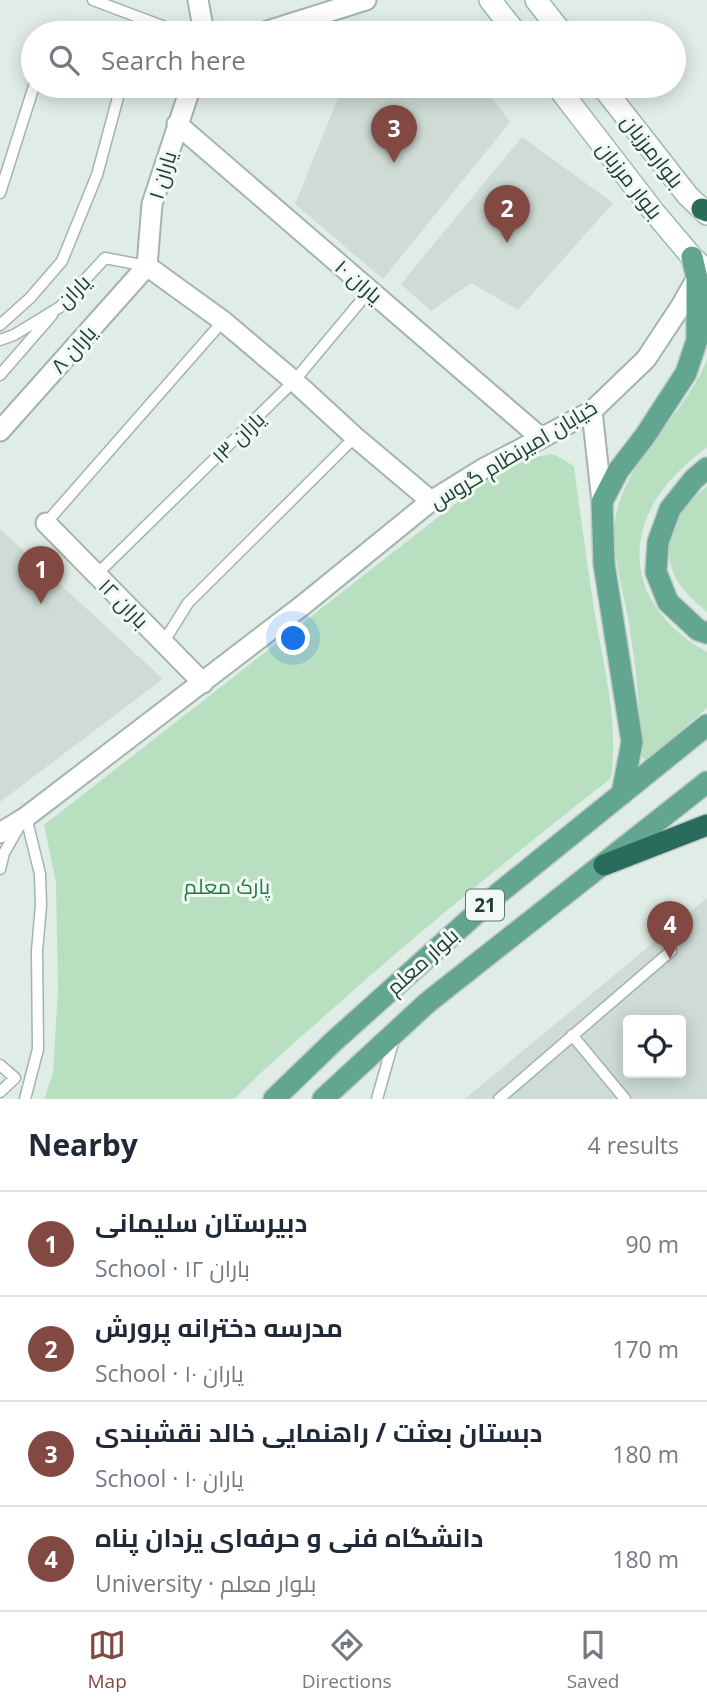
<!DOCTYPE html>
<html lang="en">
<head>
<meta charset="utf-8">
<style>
  body { margin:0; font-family:"Open Sans",Cairo,sans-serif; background:#f6f6f7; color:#1f2937 }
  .controls { position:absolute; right:21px; bottom:21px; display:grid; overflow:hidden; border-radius:7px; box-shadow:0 4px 18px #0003 }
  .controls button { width:63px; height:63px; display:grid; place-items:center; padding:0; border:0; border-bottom:2px solid #e0e1e3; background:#fff; color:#1f2937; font:35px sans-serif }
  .you { position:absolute; left:294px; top:639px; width:24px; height:24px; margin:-18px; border:5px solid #fff; border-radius:50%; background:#1a73e8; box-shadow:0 0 0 10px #1a73e833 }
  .badge { display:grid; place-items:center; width:46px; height:46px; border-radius:50%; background:#824942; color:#fff; font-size:23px; font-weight:700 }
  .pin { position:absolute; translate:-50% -58px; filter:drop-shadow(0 2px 4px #0008) }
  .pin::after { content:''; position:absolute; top:37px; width:24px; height:21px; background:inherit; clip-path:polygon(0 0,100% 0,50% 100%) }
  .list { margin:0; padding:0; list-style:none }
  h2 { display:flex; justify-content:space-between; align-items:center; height:91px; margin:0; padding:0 28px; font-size:30px }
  h2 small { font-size:23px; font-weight:400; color:#747a83 }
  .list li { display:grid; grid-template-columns:46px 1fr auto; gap:21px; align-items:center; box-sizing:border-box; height:105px; padding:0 28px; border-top:2px solid #e0e1e3 }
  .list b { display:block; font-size:26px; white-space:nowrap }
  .list p { margin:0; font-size:23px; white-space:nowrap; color:#747a83 }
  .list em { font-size:23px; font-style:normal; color:#747a83 }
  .icon { flex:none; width:38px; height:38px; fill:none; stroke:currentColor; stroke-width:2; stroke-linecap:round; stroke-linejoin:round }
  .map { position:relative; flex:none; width:707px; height:1099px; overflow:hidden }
  .search { position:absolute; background:#fff; box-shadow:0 4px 18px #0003; left:21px; right:21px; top:21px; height:77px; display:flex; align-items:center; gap:18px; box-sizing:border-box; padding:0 24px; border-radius:38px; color:#747a83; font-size:26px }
  .sheet { height:511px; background:#fff }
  nav { display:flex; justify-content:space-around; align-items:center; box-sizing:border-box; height:98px; border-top:2px solid #e0e1e3; background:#fff; font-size:19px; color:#747a83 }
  nav a { display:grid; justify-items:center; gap:4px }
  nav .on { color:#824942 }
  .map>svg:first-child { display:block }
  .built { fill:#cedcd5; fill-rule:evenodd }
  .green { fill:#b8dfc0 }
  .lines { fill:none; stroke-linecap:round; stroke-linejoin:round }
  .lane-casing { stroke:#a3b4ad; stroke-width:13 }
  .street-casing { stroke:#a3b4ad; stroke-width:23 }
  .secondary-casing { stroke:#9eb9ae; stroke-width:24 }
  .primary-casing { stroke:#c1c9c6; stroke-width:24 }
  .highway-casing { stroke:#c1c9c6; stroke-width:24 }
  .lane { stroke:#fff; stroke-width:10 }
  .street { stroke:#fff; stroke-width:19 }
  .secondary { stroke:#fff; stroke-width:21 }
  .primary { stroke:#62a590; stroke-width:21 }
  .highway { stroke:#2a6c5b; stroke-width:21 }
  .labels { text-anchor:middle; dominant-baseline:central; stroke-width:6; stroke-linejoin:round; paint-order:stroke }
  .shield { fill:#f1f9f4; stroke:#5f766e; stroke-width:2 }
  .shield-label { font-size:19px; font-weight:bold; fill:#203e34 }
  .street-label { font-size:21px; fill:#203e34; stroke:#f1f9f4 }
  .park-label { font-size:21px; fill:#277742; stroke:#f1f9f4 }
</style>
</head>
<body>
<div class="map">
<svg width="707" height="1099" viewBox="0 0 707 1099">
  <rect width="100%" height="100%" fill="#e0ece6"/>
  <path class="built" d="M 343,86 L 483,86 L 510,122 L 383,279 L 295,204 Z
    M 522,137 L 613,203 L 518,310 L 471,283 L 431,311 L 401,284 Z
    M 0,529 L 163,679 L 0,802 Z
    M 707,898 L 707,1099 L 465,1099 ZM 628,1020 L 681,1020 L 681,1073 L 628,1073 Z"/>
  <path class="green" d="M 707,359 L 707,447 C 697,455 687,463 678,472 C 616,535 631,610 707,652 L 707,708 L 648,759 L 644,759 L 641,756 C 641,712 636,668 629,624 C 623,585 606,543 619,503 C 631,467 659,435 681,405 C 691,390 701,376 707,359 Z
    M 553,454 L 574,466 C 580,514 587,561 594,609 C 603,664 619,722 611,778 C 515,854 419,931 328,1013 C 296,1041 264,1069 234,1099 L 44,1099 L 53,1074 L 58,989 L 56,882 L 44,825 L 487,479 L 522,459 Z
    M 707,486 L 707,612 C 697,604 684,592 677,580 C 664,559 668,527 683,508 C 690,500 699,493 707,486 Z"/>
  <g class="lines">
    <g class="lane-casing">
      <path id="lane" d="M 93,0 L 181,33
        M 135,33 L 139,17
        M 0,193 L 34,86
        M 0,325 L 30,298 L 62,261 L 97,175 L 121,86
        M 0,340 L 14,335 L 60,307 L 105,258 L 147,266
        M 0,375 L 52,315
        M 46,523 L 223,321
        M 96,575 L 294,381 L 370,290
        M 163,643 L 188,603 L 355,437
        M 0,869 L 4,853 L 20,825
        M 572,1035 L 625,1099
        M 0,1065 L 15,1078 L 0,1092
        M 25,1099 L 38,1049 L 37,951 L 41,905 L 40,874 L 26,817
        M 377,1099 L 394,1039
        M 499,1099 L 671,951"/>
    </g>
    <g class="street-casing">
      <path id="street" d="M 198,0 L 204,33
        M 261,33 L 366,0
        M 177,124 L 541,438
        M 147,266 L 223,321 L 294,381 L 355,437 L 431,501
        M 147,266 L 152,204 L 191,86
        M 592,411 L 602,502
        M 0,431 L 147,266
        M 46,523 L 203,683
        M 0,833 L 26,817 L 303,605 L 431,501 L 481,470 L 592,411 L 646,359 L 681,306 L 697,278"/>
    </g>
    <g class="secondary-casing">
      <path id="secondary" d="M 490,0 L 516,33
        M 536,0 L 562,33
        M 557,86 L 654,212 L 692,257 L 707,271
        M 602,86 L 688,196 L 707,214"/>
    </g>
    <g class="primary-casing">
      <path id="primary" d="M 707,468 L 694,479 L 670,509 L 658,542 L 656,572 L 668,602 L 698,630 L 707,633
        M 622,794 L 632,742 L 604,564 L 602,502 L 618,471 L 645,436 L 686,373 L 697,340 L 697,278 L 692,257
        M 274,1099 L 333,1042 L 499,893 L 707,725
        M 323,1099 L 427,1003 L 707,782"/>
    </g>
    <g class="highway-casing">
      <path id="highway" d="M 702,209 L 707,211
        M 604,865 L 707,825"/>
    </g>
    <use href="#lane" class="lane"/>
    <use href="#street" class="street"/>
    <use href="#secondary" class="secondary"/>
    <use href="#primary" class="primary"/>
    <use href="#highway" class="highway"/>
  </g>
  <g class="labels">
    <rect class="shield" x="466" y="889.5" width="38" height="31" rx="5"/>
    <g class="shield-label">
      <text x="485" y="905">21</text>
    </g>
    <g class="street-label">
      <text transform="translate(653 151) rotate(52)">بلوارمرزبان</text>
      <text transform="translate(162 175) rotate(-73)">یاران ۱</text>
      <text transform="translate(630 180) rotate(52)">بلوار مرزبان</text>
      <text transform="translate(359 281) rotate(41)">یاران ۱۰</text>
      <text transform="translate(73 291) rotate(-45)">یاران</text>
      <text transform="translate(73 349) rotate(-48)">یاران ۸</text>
      <text transform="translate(238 437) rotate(-44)">یاران ۱۳</text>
      <text transform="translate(513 454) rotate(-31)">خیابان امیرنظام گروس</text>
      <text transform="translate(124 603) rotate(45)">باران ۱۲</text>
      <text transform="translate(422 961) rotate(-42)">بلوار معلم</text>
    </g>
    <g class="park-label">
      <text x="227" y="886">پارک معلم</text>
    </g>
  </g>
</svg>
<div class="controls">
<button><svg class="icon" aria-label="locate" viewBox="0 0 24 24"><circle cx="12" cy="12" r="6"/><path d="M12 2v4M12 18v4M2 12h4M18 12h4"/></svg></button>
</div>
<div class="you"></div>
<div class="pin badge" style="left:41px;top:604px">1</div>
<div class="pin badge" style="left:507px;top:243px">2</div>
<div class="pin badge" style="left:394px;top:163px">3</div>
<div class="pin badge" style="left:670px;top:959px">4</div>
<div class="search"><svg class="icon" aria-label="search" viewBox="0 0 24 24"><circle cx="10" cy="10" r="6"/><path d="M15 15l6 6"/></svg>Search here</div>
</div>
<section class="sheet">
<h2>Nearby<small>4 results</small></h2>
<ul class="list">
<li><span class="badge">1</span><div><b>دبیرستان سلیمانی</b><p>School · باران ۱۲</p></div><em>90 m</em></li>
<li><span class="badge">2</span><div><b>مدرسه دخترانه پرورش</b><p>School · یاران ۱۰</p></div><em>170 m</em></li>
<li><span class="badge">3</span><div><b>دبستان بعثت / راهنمایی خالد نقشبندی</b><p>School · یاران ۱۰</p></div><em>180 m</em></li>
<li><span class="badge">4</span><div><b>دانشگاه فنی و حرفه‌ای یزدان پناه</b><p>University · بلوار معلم</p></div><em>180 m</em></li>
</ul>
</section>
<nav>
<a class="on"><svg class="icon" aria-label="map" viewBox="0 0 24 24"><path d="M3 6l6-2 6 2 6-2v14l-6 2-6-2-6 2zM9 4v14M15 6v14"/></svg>Map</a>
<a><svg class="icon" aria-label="directions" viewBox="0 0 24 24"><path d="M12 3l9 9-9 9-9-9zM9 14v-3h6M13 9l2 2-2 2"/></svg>Directions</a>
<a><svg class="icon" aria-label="saved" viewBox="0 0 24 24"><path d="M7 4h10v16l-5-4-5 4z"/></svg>Saved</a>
</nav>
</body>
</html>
